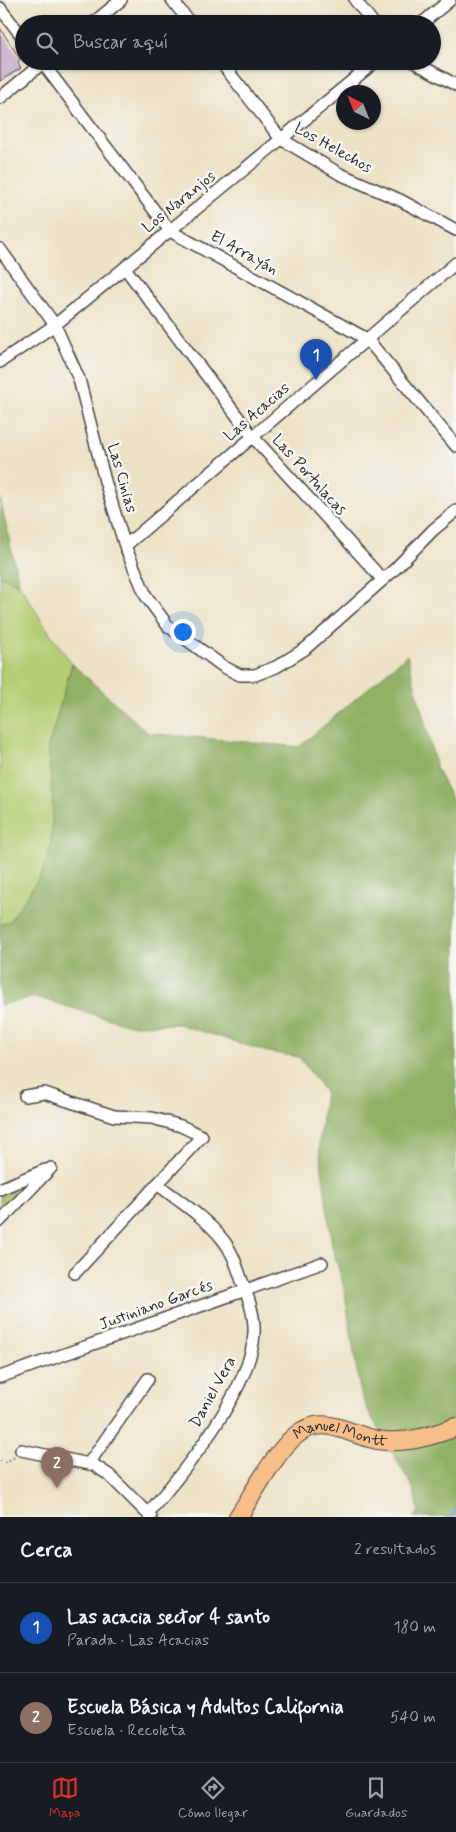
<!DOCTYPE html>
<html lang="es">
<head>
<meta charset="utf-8">
<style>
  body { margin:0; font-family:Mynerve,sans-serif; background:#20242c; color:#f1f3f6 }
  .compass { position:absolute; left:336px; top:85px; width:45px; height:45px; border-radius:50%; background:#171b24; box-shadow:0 1px 4px #0004; rotate:317deg }
  .you { position:absolute; left:182px; top:631px; width:18px; height:18px; margin:-12px; border:4px solid #fff; border-radius:50%; background:#1a73e8; box-shadow:0 0 0 8px #1a73e833 }
  .badge { display:grid; place-items:center; width:32px; height:32px; border-radius:50%; background:#d93025; color:#fff; font-size:16px; font-weight:700 }
  .pin { position:absolute; translate:-50% -41px; filter:drop-shadow(0 1px 2px #0008) }
  .pin::after { content:''; position:absolute; top:26px; width:18px; height:15px; background:inherit; clip-path:polygon(0 0,100% 0,50% 100%) }
  .list { margin:0; padding:0; list-style:none }
  h2 { display:flex; justify-content:space-between; align-items:center; height:65px; margin:0; padding:0 20px; font-size:21px }
  h2 small { font-size:16px; font-weight:400; color:#9ea1a6 }
  .list li { display:grid; grid-template-columns:32px 1fr auto; gap:15px; align-items:center; box-sizing:border-box; height:90px; padding:0 20px; border-top:1px solid #363941 }
  .list b { display:block; font-size:19px; white-space:nowrap }
  .list p { margin:0; font-size:16px; white-space:nowrap; color:#9ea1a6 }
  .list em { font-size:16px; font-style:normal; color:#9ea1a6 }
  .icon { flex:none; width:28px; height:28px; fill:none; stroke:currentColor; stroke-width:2; stroke-linecap:round; stroke-linejoin:round }
  .map { position:relative; flex:none; width:456px; height:1517px; overflow:hidden }
  .search { position:absolute; background:#171b24; box-shadow:0 1px 4px #0004; left:15px; right:15px; top:15px; height:55px; display:flex; align-items:center; gap:12px; box-sizing:border-box; padding:0 18px; border-radius:28px; color:#9ea1a6; font-size:19px }
  .sheet { height:245px; background:#171b24 }
  nav { display:flex; justify-content:space-around; align-items:center; box-sizing:border-box; height:70px; border-top:1px solid #363941; background:#171b24; font-size:14px; color:#9ea1a6 }
  nav a { display:grid; justify-items:center; gap:2px }
  nav .on { color:#d93025 }
  .map>svg:first-child { display:block }
  .green { fill:#b5ce73; stroke:#707c4f }
  .forest { fill:#90b165; stroke:#5e6e48 }
  .lines { fill:none; stroke-linecap:round; stroke-linejoin:round }
  .stream { stroke:#5ea4d4; stroke-width:3 }
  .building { fill:#bea1c6 }
  .street-casing { stroke:#484642; stroke-width:14 }
  .primary-casing { stroke:#484642; stroke-width:20 }
  .path { stroke:#484642; stroke-width:2; stroke-dasharray:1 4; stroke-linecap:butt }
  .street { stroke:#fff; stroke-width:11 }
  .primary { stroke:#f7be88; stroke-width:18 }
  .labels { text-anchor:middle; dominant-baseline:central; stroke-width:5; stroke-linejoin:round; paint-order:stroke }
  .street-label { font-size:16px; fill:#2b2b2b; stroke:#f6f6f2 }
</style>
</head>
<body>
<div class="map">
<svg width="456" height="1517" viewBox="0 0 456 1517">
  <rect width="100%" height="100%" fill="#f6f6f2"/>
  <filter id="ink" filterUnits="userSpaceOnUse"><feTurbulence type="fractalNoise" baseFrequency=".02" numOctaves="2"/><feDisplacementMap in="SourceGraphic" scale="10" xChannelSelector="R" yChannelSelector="G"/><feConvolveMatrix kernelMatrix="1 2 1 2 8 2 1 2 1" color-interpolation-filters="sRGB"/></filter>
  <filter id="wash" filterUnits="userSpaceOnUse"><feTurbulence type="fractalNoise" baseFrequency=".0096" numOctaves="4" result="noise"/><feDisplacementMap in="SourceGraphic" scale="20" xChannelSelector="R" yChannelSelector="G"/><feGaussianBlur stdDeviation="1.12" result="paint"/><feColorMatrix in="noise" values="0 0 0 0 0 0 0 0 0 0 0 0 0 0 0 0 0 1.4 0 .05"/><feComposite in="paint" operator="in"/></filter>
  <g filter="url(#wash)">
    <rect width="100%" height="100%" fill="#ece2c5"/>
    <path class="green" d="M 0,576 L 19,584 L 43,623 L 72,664 L 48,748 L 53,802 L 51,845 L 41,875 L 10,921 L 0,925 Z
      M 20,1188 L 0,1210 L 0,1197 Z"/>
    <path class="forest" d="M 0,498 L 19,584 L 0,576 Z
      M 407,655 L 437,770 L 456,807 L 456,1517 L 414,1517 L 419,1511 L 413,1488 L 367,1409 L 360,1391 L 344,1287 L 332,1246 L 319,1144 L 325,1092 L 299,1057 L 268,1052 L 178,1024 L 130,1025 L 35,997 L 0,1005 L 0,925 L 10,921 L 41,875 L 51,845 L 53,802 L 48,748 L 72,664 L 148,733 L 299,747 Z"/>
    <g class="lines">
      <path class="stream" d="M 451,1517 L 456,1510"/>
    </g>
    <g id="blocks">
      <path class="building" d="M 0,28 L 20,59 L 18,63 L 21,68 L 0,81 Z"/>
    </g>
  </g>
  <g filter="url(#ink)">
    <use href="#blocks" fill-opacity="0" stroke="#484642" stroke-width="1"/>
    <g class="lines">
      <g class="street-casing">
        <path id="street" d="M 172,0 L 191,24
          M 355,0 L 374,24
          M 0,8 L 24,39
          M 92,24 L 121,0
          M 421,24 L 450,0
          M 41,61 L 170,231 L 367,339 L 456,446
          M 220,61 L 281,139 L 340,174 L 400,200 L 456,230
          M 412,61 L 456,85
          M 0,98 L 45,61
          M 0,249 L 55,325 L 79,379 L 105,481 L 125,546 L 146,596 L 168,626 L 224,667 L 240,675 L 255,675 L 276,667 L 305,649 L 395,569 L 433,530 L 456,511
          M 125,268 L 253,437 L 383,580
          M 0,362 L 55,325 L 376,61
          M 125,546 L 456,263
          M 25,1096 L 44,1093 L 114,1116 L 152,1118 L 181,1126 L 202,1136 L 75,1273
          M 0,1189 L 45,1170
          M 0,1221 L 51,1168
          M 0,1377 L 322,1263
          M 21,1450 L 94,1465 L 109,1475 L 151,1517
          M 89,1463 L 148,1379
          M 148,1513 C 184,1472 252,1388 254,1333 C 255,1315 248,1297 242,1281 C 237,1267 233,1252 223,1240 C 206,1218 179,1201 157,1184"/>
      </g>
      <g class="primary-casing">
        <g id="primary">
          <path id="s1" d="M 238,1517 C 253,1494 275,1453 295,1436 C 326,1410 352,1439 385,1441 C 409,1443 434,1435 456,1427"/>
        </g>
      </g>
      <path class="path" d="M 0,1461 L 7,1463 L 14,1457"/>
      <use href="#street" class="street"/>
      <use href="#primary" class="primary"/>
    </g>
  </g>
  <g class="labels">
    <g class="street-label">
      <text transform="translate(333 148) rotate(29)">Los Helechos</text>
      <text transform="translate(179 202) rotate(-39)">Los Naranjos</text>
      <text transform="translate(244 253) rotate(29)">El Arrayán</text>
      <text transform="translate(257 412) rotate(-41)">Las Acacias</text>
      <text transform="translate(309 475) rotate(48)">Las Portulacas</text>
      <text transform="translate(122 478) rotate(74)">Las Cinias</text>
      <text transform="translate(156 1305) rotate(-20)">Justiniano Garcés</text>
      <text transform="translate(213 1392) rotate(-61)">Daniel Vera</text>
      <text stroke="none"><textPath href="#s1" startOffset="148">Manuel Montt</textPath></text>
    </g>
  </g>
</svg>
<svg class="compass" viewBox="-18 -18 36 36"><path d="M0-13l5 13h-10z" fill="#e53935"/><path d="M0 13l5-13h-10z" fill="#9ea1a6"/></svg>
<div class="you"></div>
<div class="pin badge" style="left:316px;top:380px;background:#1a4fb4">1</div>
<div class="pin badge" style="left:57px;top:1488px;background:#8d6e63">2</div>
<div class="search"><svg class="icon" aria-label="search" viewBox="0 0 24 24"><circle cx="10" cy="10" r="6"/><path d="M15 15l6 6"/></svg>Buscar aquí</div>
</div>
<section class="sheet">
<h2>Cerca<small>2 resultados</small></h2>
<ul class="list">
<li><span class="badge" style="background:#1a4fb4">1</span><div><b>Las acacia sector 4 santo</b><p>Parada · Las Acacias</p></div><em>180 m</em></li>
<li><span class="badge" style="background:#8d6e63">2</span><div><b>Escuela Básica y Adultos California</b><p>Escuela · Recoleta</p></div><em>540 m</em></li>
</ul>
</section>
<nav>
<a class="on"><svg class="icon" aria-label="map" viewBox="0 0 24 24"><path d="M3 6l6-2 6 2 6-2v14l-6 2-6-2-6 2zM9 4v14M15 6v14"/></svg>Mapa</a>
<a><svg class="icon" aria-label="directions" viewBox="0 0 24 24"><path d="M12 3l9 9-9 9-9-9zM9 14v-3h6M13 9l2 2-2 2"/></svg>Cómo llegar</a>
<a><svg class="icon" aria-label="saved" viewBox="0 0 24 24"><path d="M7 4h10v16l-5-4-5 4z"/></svg>Guardados</a>
</nav>
</body>
</html>
